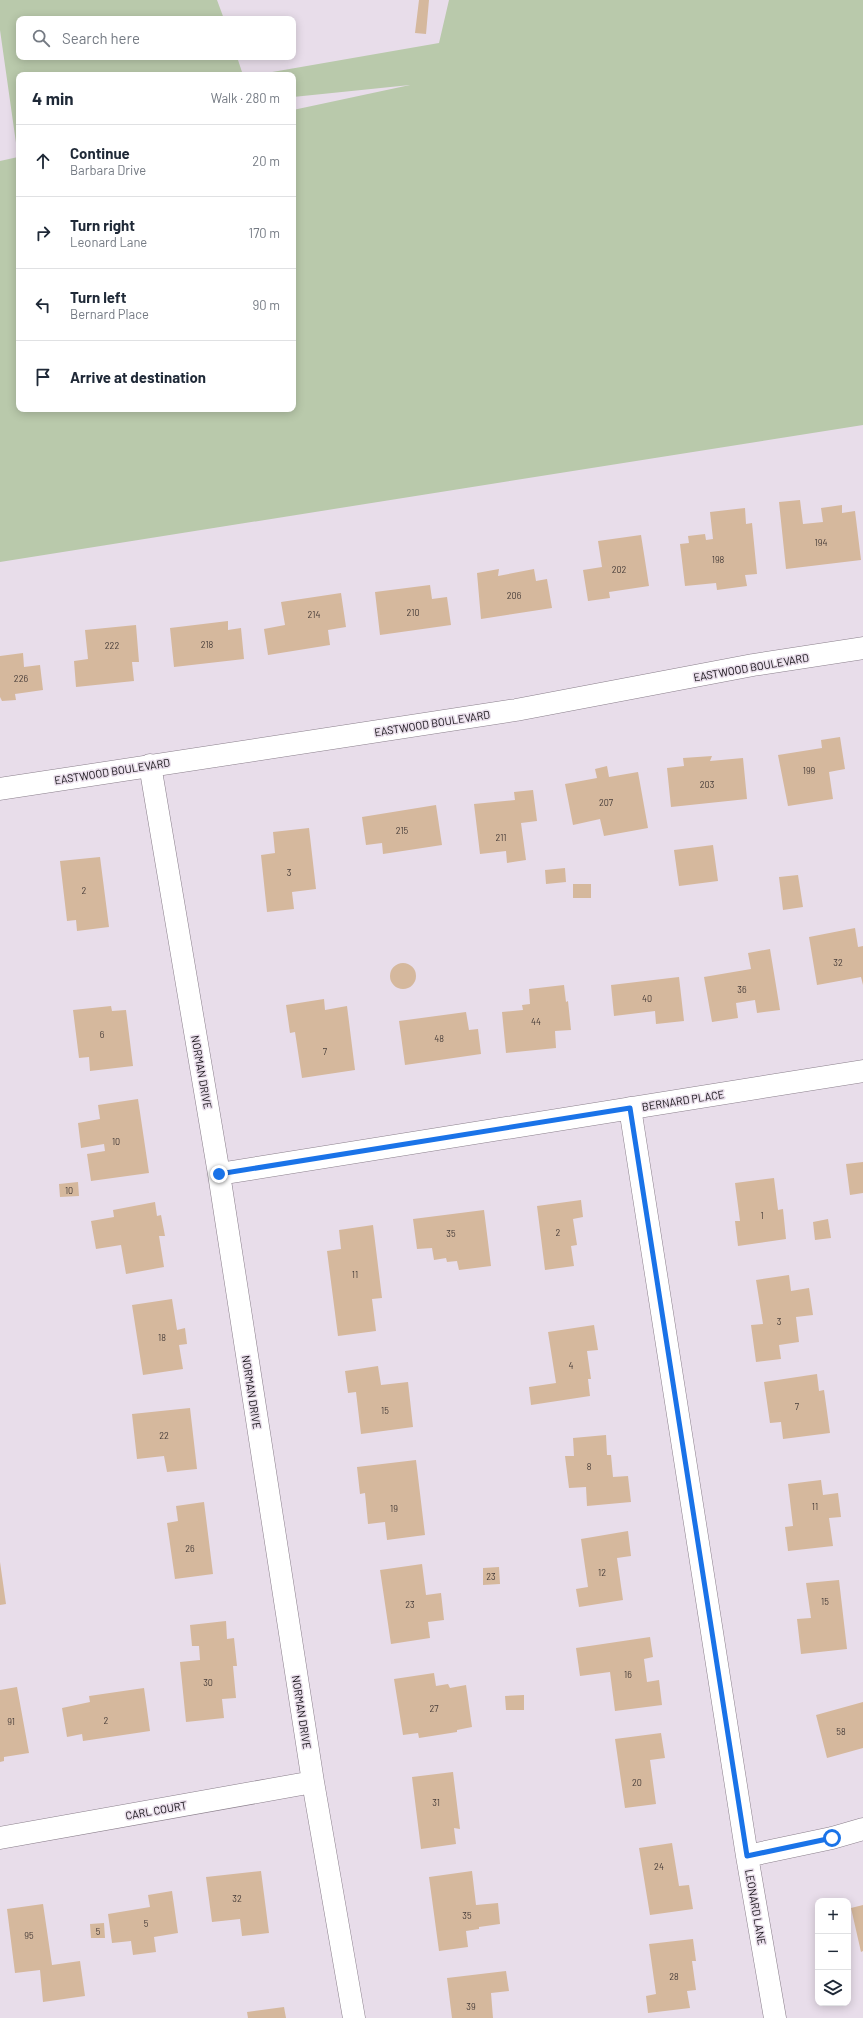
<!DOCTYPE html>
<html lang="en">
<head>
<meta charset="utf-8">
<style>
  body { margin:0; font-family:Barlow,sans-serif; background:#f6f6f7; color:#1f2937 }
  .controls { position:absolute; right:12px; bottom:12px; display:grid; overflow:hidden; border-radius:8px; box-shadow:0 2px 10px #0003 }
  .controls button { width:36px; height:36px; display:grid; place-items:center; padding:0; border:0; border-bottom:1px solid #e0e1e3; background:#fff; color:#1f2937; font:20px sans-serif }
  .stop { position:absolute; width:12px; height:12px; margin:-9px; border:3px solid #1a73e8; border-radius:50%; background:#fff }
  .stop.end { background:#1a73e8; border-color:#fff; box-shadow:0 1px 4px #0008 }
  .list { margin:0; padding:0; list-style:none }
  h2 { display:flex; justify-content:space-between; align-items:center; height:52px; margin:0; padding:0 16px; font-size:17px }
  h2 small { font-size:13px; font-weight:400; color:#747a83 }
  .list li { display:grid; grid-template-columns:26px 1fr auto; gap:12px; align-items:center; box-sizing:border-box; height:72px; padding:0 16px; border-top:1px solid #e0e1e3 }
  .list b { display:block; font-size:15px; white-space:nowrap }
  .list p { margin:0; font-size:13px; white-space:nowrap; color:#747a83 }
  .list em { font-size:13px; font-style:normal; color:#747a83 }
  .icon { flex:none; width:22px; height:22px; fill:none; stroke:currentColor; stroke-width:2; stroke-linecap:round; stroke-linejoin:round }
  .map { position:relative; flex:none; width:863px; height:2018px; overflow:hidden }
  .search { position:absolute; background:#fff; box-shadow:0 2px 10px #0003; left:16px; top:16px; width:280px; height:44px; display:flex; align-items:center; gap:10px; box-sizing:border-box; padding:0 14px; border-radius:8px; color:#747a83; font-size:15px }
  .panel { position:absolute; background:#fff; box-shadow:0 2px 10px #0003; left:16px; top:72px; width:280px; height:340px; border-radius:8px }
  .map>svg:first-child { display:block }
  .green { fill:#b9c9ab }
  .building { fill:#d5b89d }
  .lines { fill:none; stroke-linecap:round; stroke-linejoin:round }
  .minor-casing { stroke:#8a7f8b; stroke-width:23 }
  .minor { stroke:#fff; stroke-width:22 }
  .route { stroke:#1a73e8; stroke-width:5 }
  .labels { text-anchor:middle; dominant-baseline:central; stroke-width:3; stroke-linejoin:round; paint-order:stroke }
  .number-label { font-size:9px; fill:#453b38 }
  .street-label { font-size:11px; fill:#151116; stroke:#e8ddea }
</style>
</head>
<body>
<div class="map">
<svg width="863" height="2018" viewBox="0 0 863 2018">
  <rect width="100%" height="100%" fill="#e8ddea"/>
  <path class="green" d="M 0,0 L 217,0 L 224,19 L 19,19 L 19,57 L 237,57 L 243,75 L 19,75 L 19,409 L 293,409 L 293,110 L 410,85 L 293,97 L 293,75 L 255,75 L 439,43 L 449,0 L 863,0 L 863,425 L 0,562 L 0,161 L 18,157 L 0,30 Z"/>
  <path class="building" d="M 419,0 L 429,0 L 426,34 L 415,33 Z
    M 800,500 L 803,524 L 823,522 L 821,508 L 842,505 L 842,513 L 855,511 L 861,560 L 786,569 L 779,502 Z
    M 745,508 L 746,524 L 752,523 L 757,574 L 745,575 L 747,586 L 717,590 L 716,583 L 685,586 L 680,544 L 689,543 L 688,536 L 705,534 L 706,540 L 713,539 L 710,512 Z
    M 641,535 L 649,586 L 609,592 L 610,598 L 588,601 L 583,570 L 602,567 L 598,541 Z
    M 499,569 L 498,576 L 534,569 L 536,581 L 547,579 L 552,608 L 481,619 L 477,573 Z
    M 430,585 L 432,599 L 447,597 L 451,625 L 380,635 L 375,592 Z
    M 341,593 L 346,627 L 328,630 L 330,645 L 268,655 L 264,629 L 285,625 L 281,602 Z
    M 228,621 L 228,630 L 241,628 L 244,659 L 174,667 L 170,628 Z
    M 136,625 L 139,662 L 132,662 L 134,681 L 76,687 L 74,661 L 88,659 L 85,630 Z
    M 23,653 L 24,667 L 40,665 L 43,690 L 15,694 L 16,700 L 2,701 L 0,697 L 0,656 Z
    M 840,737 L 845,769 L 829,772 L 833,799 L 788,806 L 778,755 L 822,748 L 821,740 Z
    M 712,756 L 710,761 L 743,758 L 747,799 L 671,807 L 667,768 L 684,766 L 683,758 Z
    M 607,766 L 609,777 L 638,772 L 648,828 L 604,836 L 600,819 L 573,825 L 565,784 L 597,778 L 595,769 Z
    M 533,790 L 537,821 L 521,823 L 526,860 L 507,863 L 506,851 L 480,854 L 474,804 L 515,800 L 514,792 Z
    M 436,805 L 442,845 L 383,854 L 382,843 L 366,845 L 362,817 Z
    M 309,828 L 316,889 L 292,892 L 294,909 L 267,912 L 261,855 L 275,853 L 273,832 Z
    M 713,845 L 718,881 L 679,886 L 674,850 Z
    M 100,857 L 109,927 L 77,931 L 76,920 L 67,921 L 60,861 Z
    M 565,868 L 566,882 L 546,884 L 545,870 Z
    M 798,875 L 803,907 L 783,910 L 779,877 Z
    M 573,884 L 591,884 L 591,898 L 573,898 Z
    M 855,928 L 858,947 L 863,946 L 863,985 L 861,977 L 817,985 L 809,937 Z
    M 770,949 L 780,1010 L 757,1013 L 755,1000 L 736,1003 L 738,1018 L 712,1022 L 704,977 L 751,969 L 748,953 Z
    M390 976a13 13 0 1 1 26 0a13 13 0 1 1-26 0Z
    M 679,977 L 684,1021 L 656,1024 L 655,1011 L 614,1016 L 611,985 Z
    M 564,985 L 566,1002 L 568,1001 L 571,1030 L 555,1031 L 556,1048 L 506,1053 L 502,1012 L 523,1010 L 522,1005 L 530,1004 L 529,989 Z
    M 324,999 L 325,1010 L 347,1006 L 355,1070 L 302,1078 L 295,1032 L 290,1033 L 286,1005 Z
    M 111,1006 L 112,1011 L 126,1010 L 133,1066 L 90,1071 L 89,1057 L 79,1058 L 73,1010 Z
    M 466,1012 L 469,1030 L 478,1029 L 481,1054 L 405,1065 L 399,1021 Z
    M 138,1099 L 149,1173 L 91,1181 L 87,1154 L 105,1151 L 104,1144 L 81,1148 L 78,1123 L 100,1119 L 98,1105 Z
    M 863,1162 L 863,1193 L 850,1195 L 846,1164 Z
    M 774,1178 L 778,1210 L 783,1209 L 786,1239 L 738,1246 L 735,1221 L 740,1221 L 735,1183 Z
    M 78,1182 L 79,1196 L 60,1197 L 59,1184 Z
    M 581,1200 L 583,1217 L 573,1219 L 577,1245 L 571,1246 L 574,1266 L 545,1270 L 537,1206 Z
    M 155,1202 L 157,1216 L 161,1215 L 165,1236 L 159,1236 L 164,1267 L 126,1274 L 121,1245 L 96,1249 L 91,1221 L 114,1217 L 113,1210 Z
    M 484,1210 L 491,1266 L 459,1270 L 457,1261 L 447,1262 L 446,1258 L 434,1260 L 432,1248 L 417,1249 L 413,1219 Z
    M 828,1219 L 831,1238 L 815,1240 L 813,1222 Z
    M 373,1225 L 382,1298 L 372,1299 L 376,1331 L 338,1336 L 327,1251 L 341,1249 L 339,1230 Z
    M 789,1275 L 791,1291 L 809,1288 L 813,1315 L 796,1317 L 799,1342 L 779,1345 L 781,1359 L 756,1362 L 751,1325 L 763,1324 L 756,1280 Z
    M 172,1299 L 177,1330 L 185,1328 L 187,1344 L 179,1345 L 183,1369 L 143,1375 L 132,1305 Z
    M 594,1325 L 598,1350 L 587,1351 L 591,1379 L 588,1379 L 590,1396 L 531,1405 L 529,1387 L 556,1383 L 548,1332 Z
    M 378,1366 L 381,1385 L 408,1382 L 413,1427 L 361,1434 L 356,1392 L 348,1393 L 345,1371 Z
    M 817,1374 L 819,1391 L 824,1390 L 830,1433 L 783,1439 L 781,1422 L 770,1423 L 764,1382 Z
    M 190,1408 L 197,1469 L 167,1472 L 164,1456 L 137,1459 L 132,1414 Z
    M 606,1435 L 607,1455 L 611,1455 L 613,1477 L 628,1476 L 631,1502 L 587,1506 L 586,1487 L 569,1488 L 565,1456 L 574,1456 L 573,1438 Z
    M 416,1460 L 425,1535 L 387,1540 L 385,1522 L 368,1524 L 365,1493 L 360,1494 L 357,1467 Z
    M 821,1480 L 823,1495 L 838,1493 L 841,1517 L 829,1518 L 833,1546 L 788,1551 L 785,1527 L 793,1526 L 788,1484 Z
    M 204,1502 L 213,1574 L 175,1579 L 167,1523 L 178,1521 L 176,1506 Z
    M 628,1531 L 631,1556 L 617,1558 L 623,1600 L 579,1607 L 576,1589 L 588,1587 L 581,1539 Z
    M 0,1562 L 6,1604 L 0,1605 Z
    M 422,1564 L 426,1595 L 441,1593 L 444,1620 L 428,1622 L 430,1638 L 391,1644 L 380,1570 Z
    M 499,1567 L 500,1584 L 483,1585 L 483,1568 Z
    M 839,1580 L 847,1649 L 801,1654 L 797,1619 L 811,1618 L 806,1583 Z
    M 226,1621 L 227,1639 L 234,1638 L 237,1666 L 233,1666 L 236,1698 L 222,1699 L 224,1718 L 186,1722 L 180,1662 L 200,1660 L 199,1646 L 192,1646 L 190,1625 Z
    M 650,1637 L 653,1657 L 644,1659 L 647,1682 L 659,1680 L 662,1705 L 615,1711 L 610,1672 L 580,1676 L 576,1648 Z
    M 434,1673 L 436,1686 L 448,1684 L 450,1688 L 466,1685 L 472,1727 L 457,1730 L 457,1732 L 419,1738 L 418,1733 L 403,1735 L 394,1679 Z
    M 17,1687 L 29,1753 L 4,1757 L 4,1761 L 0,1762 L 0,1690 Z
    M 144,1688 L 150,1731 L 83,1741 L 82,1734 L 67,1737 L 62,1708 L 90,1702 L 89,1696 Z
    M 524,1695 L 524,1710 L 506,1710 L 505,1696 Z
    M 863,1702 L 863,1748 L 827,1758 L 816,1715 Z
    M 661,1733 L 665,1758 L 650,1760 L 656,1804 L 625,1808 L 615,1739 Z
    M 453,1772 L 460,1829 L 454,1828 L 456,1844 L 421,1849 L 412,1777 Z
    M 672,1843 L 679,1886 L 689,1885 L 693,1909 L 650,1915 L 639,1848 Z
    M 261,1871 L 269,1933 L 242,1936 L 240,1919 L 212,1922 L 206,1877 Z
    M 472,1871 L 476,1905 L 498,1903 L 500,1924 L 479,1927 L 479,1929 L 466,1931 L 468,1947 L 439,1951 L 429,1877 Z
    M 172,1891 L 178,1933 L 154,1937 L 156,1952 L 133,1955 L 131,1941 L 112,1943 L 108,1914 L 150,1907 L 148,1895 Z
    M 43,1904 L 52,1965 L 80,1961 L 85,1996 L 43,2002 L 40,1970 L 15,1973 L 7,1909 Z
    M 863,1905 L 863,1951 L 861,1952 L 851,1908 Z
    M 104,1923 L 105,1938 L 91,1938 L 90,1924 Z
    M 693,1939 L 696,1961 L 692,1961 L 696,1990 L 687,1991 L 690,2008 L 648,2013 L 646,1996 L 656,1994 L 649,1944 Z
    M 506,1971 L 509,1991 L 491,1993 L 493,2018 L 452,2018 L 447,1978 Z
    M 284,2007 L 286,2018 L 248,2018 L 247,2012 Z"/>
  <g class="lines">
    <g class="minor-casing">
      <path id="minor" d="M 150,765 L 219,1174 L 313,1782 L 354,2018
        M 0,789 L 516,710 L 753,665 L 863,648
        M 630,1108 L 747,1856 L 775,2018
        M 219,1174 L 863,1071
        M 0,1838 L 313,1782
        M 747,1856 L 832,1838 L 863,1829"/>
    </g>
    <use href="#minor" class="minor"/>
  </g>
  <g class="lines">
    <path class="route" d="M 219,1174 L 630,1108 L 747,1856 L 832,1838"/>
  </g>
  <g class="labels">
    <g class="number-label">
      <text x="821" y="542">194</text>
      <text x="718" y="559">198</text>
      <text x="619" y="569">202</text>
      <text x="514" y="595">206</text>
      <text x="413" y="612">210</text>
      <text x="314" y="614">214</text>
      <text x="207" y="644">218</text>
      <text x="112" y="645">222</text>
      <text x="21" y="678">226</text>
      <text x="809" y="770">199</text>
      <text x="707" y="784">203</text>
      <text x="606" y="802">207</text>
      <text x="402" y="830">215</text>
      <text x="501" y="837">211</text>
      <text x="289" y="872">3</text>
      <text x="84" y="890">2</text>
      <text x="838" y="962">32</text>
      <text x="742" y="989">36</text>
      <text x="647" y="998">40</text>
      <text x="536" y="1021">44</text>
      <text x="102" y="1034">6</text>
      <text x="439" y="1038">48</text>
      <text x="325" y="1051">7</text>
      <text x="116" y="1141">10</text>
      <text x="69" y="1190">10</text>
      <text x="762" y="1215">1</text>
      <text x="558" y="1232">2</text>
      <text x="451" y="1233">35</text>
      <text x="355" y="1274">11</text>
      <text x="779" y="1321">3</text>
      <text x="162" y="1337">18</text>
      <text x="571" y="1365">4</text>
      <text x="797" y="1406">7</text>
      <text x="385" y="1410">15</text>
      <text x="164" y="1435">22</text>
      <text x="589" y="1466">8</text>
      <text x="815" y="1506">11</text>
      <text x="394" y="1508">19</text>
      <text x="190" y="1548">26</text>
      <text x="602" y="1572">12</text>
      <text x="491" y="1576">23</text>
      <text x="825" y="1601">15</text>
      <text x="410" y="1604">23</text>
      <text x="628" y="1674">16</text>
      <text x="208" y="1682">30</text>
      <text x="434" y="1708">27</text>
      <text x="106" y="1720">2</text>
      <text x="11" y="1721">91</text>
      <text x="841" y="1731">58</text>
      <text x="637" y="1782">20</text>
      <text x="436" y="1802">31</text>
      <text x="659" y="1866">24</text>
      <text x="237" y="1898">32</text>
      <text x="467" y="1915">35</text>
      <text x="146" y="1923">5</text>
      <text x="98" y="1931">5</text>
      <text x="29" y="1935">95</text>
      <text x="674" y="1976">28</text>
      <text x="471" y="2006">39</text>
    </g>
    <g class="street-label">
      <text transform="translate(751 667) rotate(-10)">EASTWOOD BOULEVARD</text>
      <text transform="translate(432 723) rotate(-9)">EASTWOOD BOULEVARD</text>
      <text transform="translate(112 771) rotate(-9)">EASTWOOD BOULEVARD</text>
      <text transform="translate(202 1072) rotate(80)">NORMAN DRIVE</text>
      <text transform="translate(683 1100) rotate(-9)">BERNARD PLACE</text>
      <text transform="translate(252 1392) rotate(81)">NORMAN DRIVE</text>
      <text transform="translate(302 1712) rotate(81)">NORMAN DRIVE</text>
      <text transform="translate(156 1810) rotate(-10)">CARL COURT</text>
      <text transform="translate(756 1907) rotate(80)">LEONARD LANE</text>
    </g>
  </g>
</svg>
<div class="controls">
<button>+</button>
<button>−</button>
<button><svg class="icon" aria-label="layers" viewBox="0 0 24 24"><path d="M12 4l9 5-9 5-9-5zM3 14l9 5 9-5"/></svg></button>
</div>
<div class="stop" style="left:832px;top:1838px"></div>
<div class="stop end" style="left:219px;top:1174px"></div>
<div class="search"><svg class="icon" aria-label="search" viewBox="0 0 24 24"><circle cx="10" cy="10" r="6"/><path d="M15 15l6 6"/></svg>Search here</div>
<section class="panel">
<h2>4 min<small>Walk · 280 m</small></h2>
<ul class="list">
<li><svg class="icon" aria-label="ahead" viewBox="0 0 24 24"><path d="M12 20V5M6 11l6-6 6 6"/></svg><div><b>Continue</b><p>Barbara Drive</p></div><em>20 m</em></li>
<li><svg class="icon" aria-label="right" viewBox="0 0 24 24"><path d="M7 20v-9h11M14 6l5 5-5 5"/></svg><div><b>Turn right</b><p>Leonard Lane</p></div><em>170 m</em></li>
<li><svg class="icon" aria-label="left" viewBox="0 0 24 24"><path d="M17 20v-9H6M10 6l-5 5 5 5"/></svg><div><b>Turn left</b><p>Bernard Place</p></div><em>90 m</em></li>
<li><svg class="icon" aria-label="arrive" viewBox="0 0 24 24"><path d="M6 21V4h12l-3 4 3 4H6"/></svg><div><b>Arrive at destination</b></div></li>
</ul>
</section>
</div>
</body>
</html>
